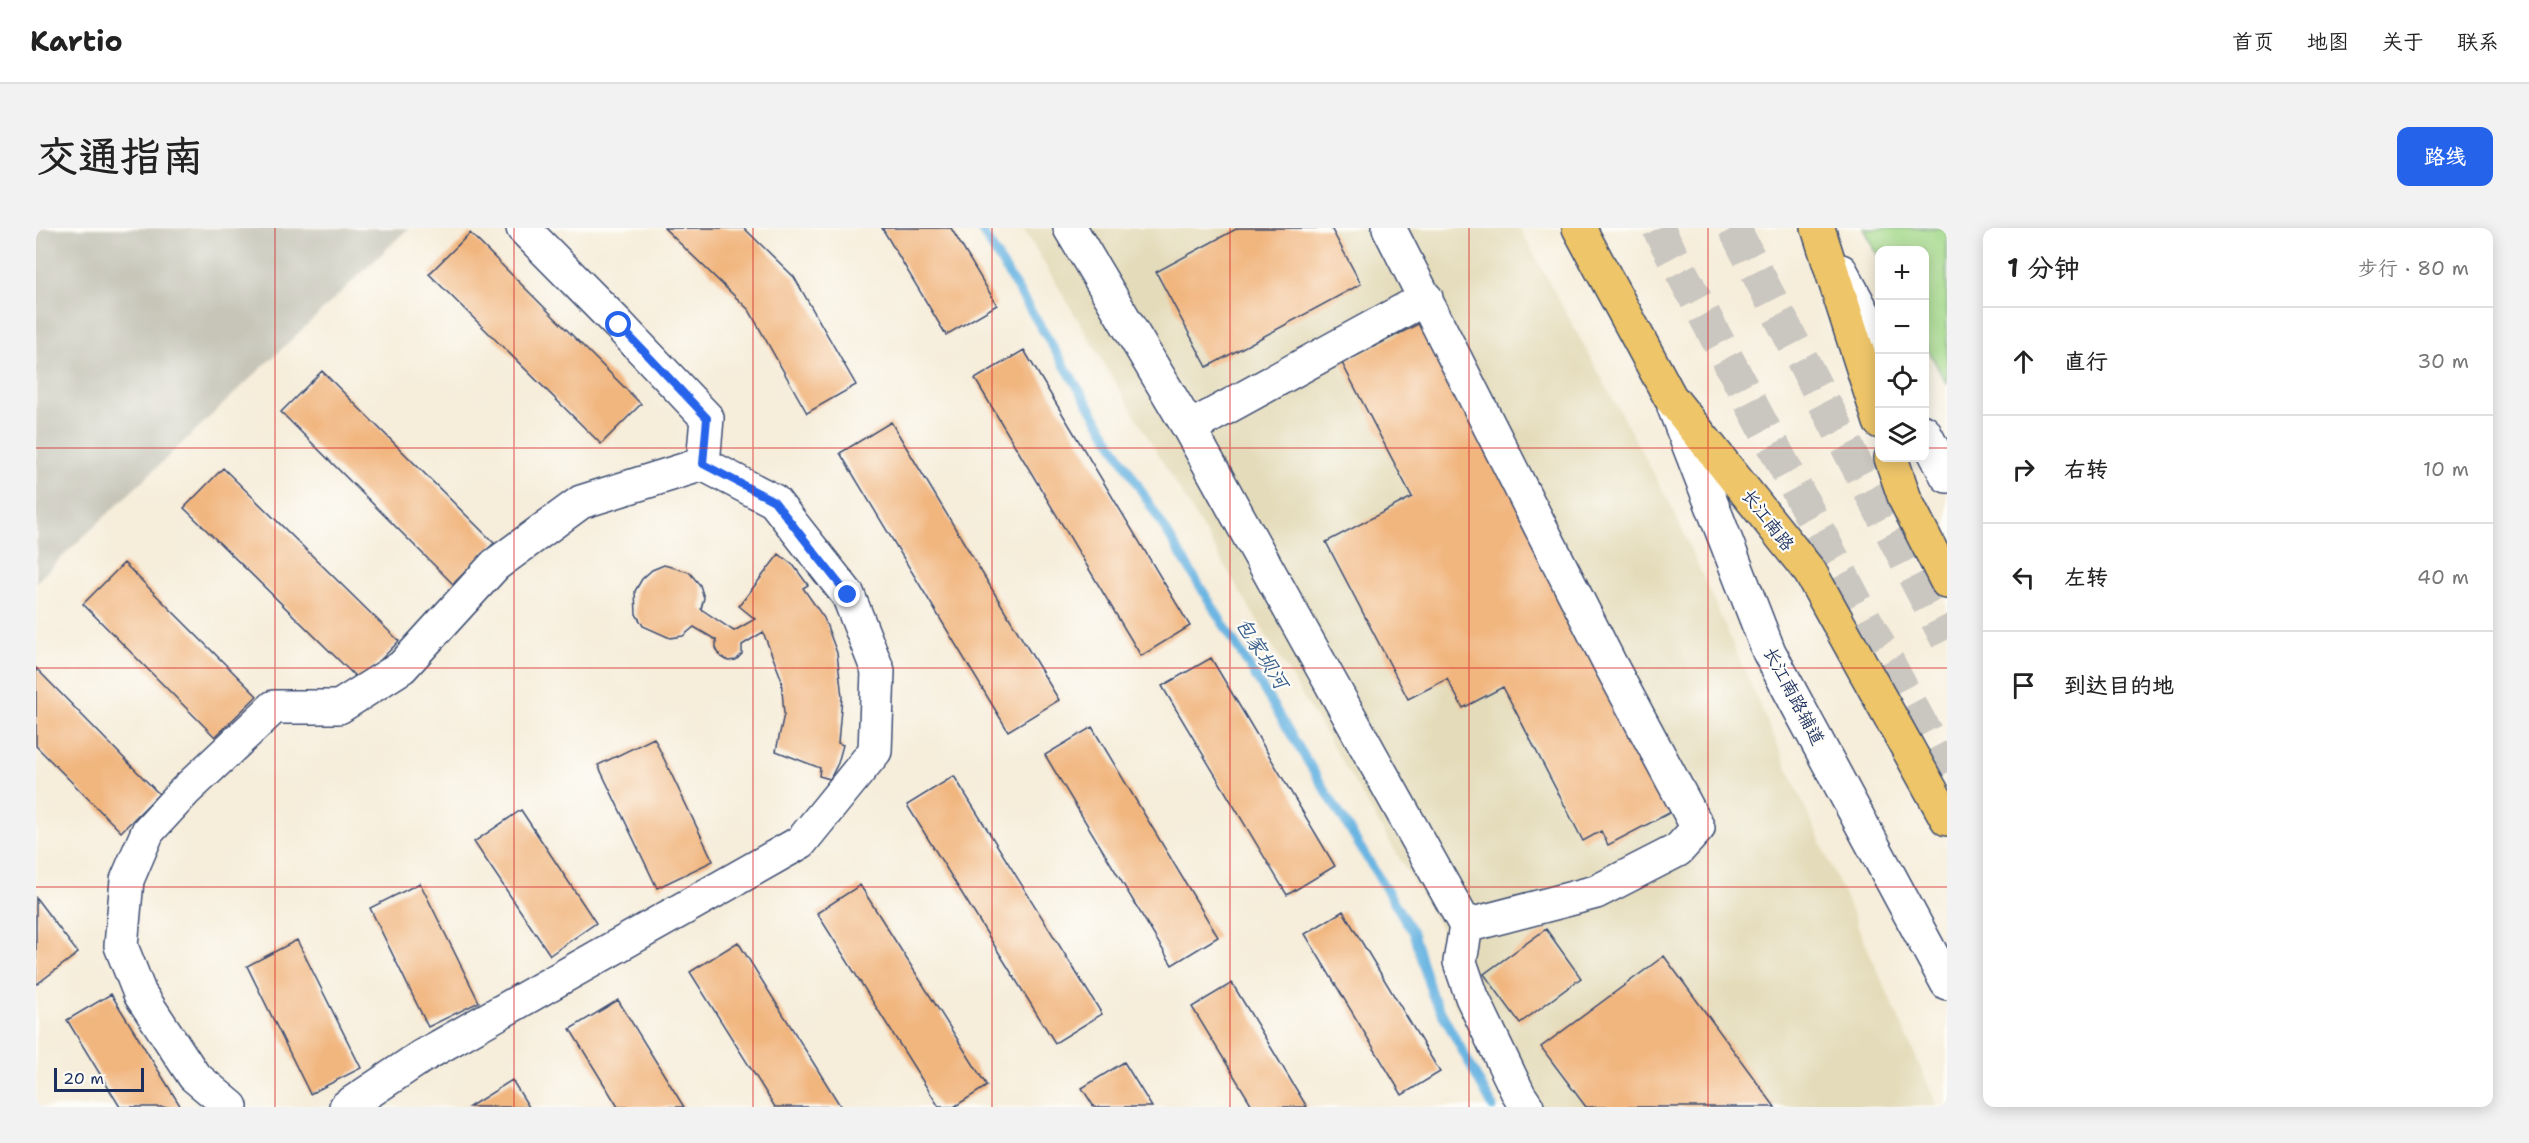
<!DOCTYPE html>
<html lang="zh">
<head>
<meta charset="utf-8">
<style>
  body { margin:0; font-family:"Shantell Sans","LXGW WenKai TC",sans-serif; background:#f2f2f2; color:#222 }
  .controls { position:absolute; right:18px; top:18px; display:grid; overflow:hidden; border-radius:12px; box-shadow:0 3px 15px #0003 }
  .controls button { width:54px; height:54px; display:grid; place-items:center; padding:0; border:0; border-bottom:2px solid #e0e0e0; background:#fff; color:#222; font:30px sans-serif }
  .scale { position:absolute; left:18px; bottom:15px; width:90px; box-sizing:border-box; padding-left:6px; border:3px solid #1b2f5e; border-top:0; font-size:16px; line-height:21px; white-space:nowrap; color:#1b2f5e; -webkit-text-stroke:4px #fdfcf7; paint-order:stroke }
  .stop { position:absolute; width:18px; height:18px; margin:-14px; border:4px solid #2563eb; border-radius:50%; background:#fff }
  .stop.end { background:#2563eb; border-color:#fff; box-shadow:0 2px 6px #0008 }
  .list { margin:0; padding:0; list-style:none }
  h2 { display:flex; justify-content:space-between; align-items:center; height:78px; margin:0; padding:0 24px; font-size:26px }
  h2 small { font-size:20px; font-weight:400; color:#767676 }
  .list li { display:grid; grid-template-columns:39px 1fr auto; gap:18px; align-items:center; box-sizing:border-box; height:108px; padding:0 24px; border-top:2px solid #e0e0e0 }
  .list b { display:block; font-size:22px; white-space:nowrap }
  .list em { font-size:20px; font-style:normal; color:#767676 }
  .icon { flex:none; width:33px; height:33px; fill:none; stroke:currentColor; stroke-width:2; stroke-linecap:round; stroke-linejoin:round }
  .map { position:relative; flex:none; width:1911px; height:879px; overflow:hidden; border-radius:12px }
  header { display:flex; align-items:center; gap:36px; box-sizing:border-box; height:84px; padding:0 30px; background:#fff; border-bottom:2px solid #e0e0e0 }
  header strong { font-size:28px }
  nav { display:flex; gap:33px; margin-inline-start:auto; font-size:21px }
  .intro { display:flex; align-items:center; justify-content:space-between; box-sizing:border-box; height:144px; padding:0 36px }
  h1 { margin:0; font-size:42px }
  .button { padding:15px 27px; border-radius:12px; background:#2563eb; color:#fff; font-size:21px; font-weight:700 }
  main { display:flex; gap:36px; padding:0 36px }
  aside { flex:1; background:#fff; border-radius:12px; box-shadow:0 3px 15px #0003 }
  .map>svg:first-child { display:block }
  .built { fill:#e4dbba }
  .industrial { fill:#c6c5b8 }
  .green { fill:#a3d888; stroke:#5f8473; stroke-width:1.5 }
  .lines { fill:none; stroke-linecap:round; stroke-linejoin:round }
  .stream { stroke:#6ab5e2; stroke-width:9 }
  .building { fill:#f1b57e }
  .highway-tunnel { stroke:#cac7c1; stroke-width:33; stroke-dasharray:33 16; stroke-linecap:butt }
  .minor-casing { stroke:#3c4c71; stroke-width:36 }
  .major-casing { stroke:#3c4c71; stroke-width:36 }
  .minor { stroke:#fff; stroke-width:33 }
  .major { stroke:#eec569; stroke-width:33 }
  .route { stroke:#2563eb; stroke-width:8 }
  .grid { fill:none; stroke:#d62828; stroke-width:1.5; stroke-opacity:0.55 }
  .labels { text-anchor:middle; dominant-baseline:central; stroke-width:4.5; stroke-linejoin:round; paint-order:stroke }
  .street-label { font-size:18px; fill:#1b2f5e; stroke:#fdfcf7 }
  .water-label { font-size:20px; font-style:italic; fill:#375e8c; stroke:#fdfcf7 }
</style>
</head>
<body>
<header>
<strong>Kartio</strong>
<nav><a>首页</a><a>地图</a><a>关于</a><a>联系</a></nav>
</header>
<div class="intro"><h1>交通指南</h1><a class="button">路线</a></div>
<main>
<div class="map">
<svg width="1911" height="879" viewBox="0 0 1911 879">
  <rect width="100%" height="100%" fill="#fdfcf7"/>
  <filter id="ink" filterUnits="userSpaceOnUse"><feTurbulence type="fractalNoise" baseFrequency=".0167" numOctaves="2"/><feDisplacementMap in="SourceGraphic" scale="12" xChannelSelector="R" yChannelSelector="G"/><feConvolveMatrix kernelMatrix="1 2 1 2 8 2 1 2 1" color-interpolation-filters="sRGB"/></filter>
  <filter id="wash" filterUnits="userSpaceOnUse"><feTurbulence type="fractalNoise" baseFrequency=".008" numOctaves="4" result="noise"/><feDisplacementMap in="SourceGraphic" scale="24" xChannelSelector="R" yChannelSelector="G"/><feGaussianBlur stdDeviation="1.35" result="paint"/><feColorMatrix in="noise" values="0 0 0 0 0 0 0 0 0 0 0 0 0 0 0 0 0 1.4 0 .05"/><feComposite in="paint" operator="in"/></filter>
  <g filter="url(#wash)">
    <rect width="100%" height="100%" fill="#f6edda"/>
    <path class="built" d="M 987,0 L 1484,0 L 1637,281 L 1902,879 L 1474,879 L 1413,765 L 1405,732 L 1405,700 Z"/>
    <path class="industrial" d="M 0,0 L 373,0 L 0,354 Z"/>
    <path class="green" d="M 1828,0 L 1911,0 L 1911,157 L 1889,115 L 1888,22 L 1844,22 L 1843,30 Z"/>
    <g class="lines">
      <path class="stream" d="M 944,0 L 1377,705 L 1396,767 L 1457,879"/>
    </g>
    <g id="blocks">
      <path class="building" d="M 628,0 L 708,0 L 758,49 L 820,157 L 771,185 L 713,82 Z
        M 846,0 L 915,0 L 961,77 L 910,107 Z
        M 1202,0 L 1295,0 L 1325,56 L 1171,139 L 1120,44 Z
        M 434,5 L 605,176 L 565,216 L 393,46 Z
        M 1388,93 L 1641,581 L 1572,617 L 1565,603 L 1547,613 L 1467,459 L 1427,480 L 1411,451 L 1372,471 L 1290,314 L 1376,269 L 1306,135 Z
        M 988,122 L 1154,398 L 1105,428 L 939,151 Z
        M 286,143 L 458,315 L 417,356 L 245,184 Z
        M 855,194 L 1023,472 L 972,503 L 804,225 Z
        M 187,240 L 363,413 L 324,453 L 148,280 Z
        M 743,326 L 758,338 L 772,357 L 767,360 L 788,390 L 801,425 L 806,469 L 802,515 L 807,517 L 802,535 L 794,551 L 783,548 L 784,540 L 740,523 L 748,486 L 745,450 L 727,404 L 706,417 L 706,426 L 700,432 L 692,433 L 684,428 L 680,420 L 680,412 L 658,399 L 647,408 L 634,410 L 607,398 L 600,386 L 599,363 L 606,351 L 616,342 L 628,337 L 653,344 L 664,357 L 668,370 L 665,381 L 698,403 L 719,391 L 703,378 Z
        M 88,335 L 221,468 L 179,509 L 47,376 Z
        M 1175,430 L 1299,638 L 1251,667 L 1126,458 Z
        M 0,440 L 123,566 L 85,604 L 0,518 Z
        M 1056,499 L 1182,709 L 1136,737 L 1009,527 Z
        M 618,510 L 677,633 L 621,660 L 562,537 Z
        M 918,548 L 1066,786 L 1019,815 L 871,577 Z
        M 485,582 L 560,695 L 514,727 L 438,614 Z
        M 384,655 L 443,774 L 392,799 L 334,680 Z
        M 824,657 L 951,858 L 918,879 L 903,879 L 781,685 Z
        M 0,670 L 42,725 L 1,756 L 0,755 Z
        M 1307,683 L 1404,844 L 1366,867 L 1269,706 Z
        M 1510,701 L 1545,750 L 1484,795 L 1448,746 Z
        M 261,712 L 325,840 L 274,866 L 211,738 Z
        M 702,714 L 805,879 L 739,879 L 654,744 Z
        M 1628,728 L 1739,879 L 1550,879 L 1505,819 Z
        M 1196,755 L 1271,879 L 1217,879 L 1156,779 Z
        M 75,766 L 145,879 L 84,879 L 31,792 Z
        M 582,772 L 648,879 L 582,879 L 534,801 Z
        M 1088,834 L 1116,879 L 1058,879 L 1046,860 Z
        M 476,852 L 493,879 L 433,879 Z"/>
    </g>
  </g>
  <g filter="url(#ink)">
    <use href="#blocks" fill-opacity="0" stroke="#3c4c71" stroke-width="1.5"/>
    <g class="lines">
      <path class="highway-tunnel" d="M 1622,0 L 1911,545
        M 1698,0 L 1911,412"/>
      <g class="minor-casing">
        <path id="minor" d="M 487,0 L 583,97 L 671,190 L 667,236
          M 1034,0 L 1153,200 L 1430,698 L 1424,734 L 1436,769 L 1483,867 L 1491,879
          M 1353,0 L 1573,434 L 1662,600 L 1642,622 L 1560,664 L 1430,698
          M 1805,43 L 1844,116
          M 1638,179 L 1733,424 L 1911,755
          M 1153,200 L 1390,70
          M 1888,204 L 1911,248
          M 195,879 L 158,848 L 104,766 L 85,718 L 91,652 L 112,603 L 149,563 L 238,479 L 303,479 L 366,439 L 459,337 L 545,274 L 667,236 L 738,273 L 812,367 L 842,443 L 839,523 L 765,614 L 385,829 L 310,879"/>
      </g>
      <g class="major-casing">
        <path id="major" d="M 1543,0 L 1634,169 L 1774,344 L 1911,591
          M 1782,0 L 1844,194
          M 1855,230 L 1869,271 L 1911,354"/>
      </g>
      <use href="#minor" class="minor"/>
      <use href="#major" class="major"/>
    </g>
  </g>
  <g class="lines" filter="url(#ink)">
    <path class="route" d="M 583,97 L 671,190 L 667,236 L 738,273 L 812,367"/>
  </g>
  <path class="grid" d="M 239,0 L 239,879M 478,0 L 478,879M 717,0 L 717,879M 956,0 L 956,879M 1194,0 L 1194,879M 1433,0 L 1433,879M 1672,0 L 1672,879M 0,220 L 1844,220M 1888,220 L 1911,220M 0,440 L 1911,440M 0,659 L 1911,659"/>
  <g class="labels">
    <g class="street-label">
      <text transform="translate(1732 292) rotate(52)">长江南路</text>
      <text transform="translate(1758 468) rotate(62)">长江南路辅道</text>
    </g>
    <g class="water-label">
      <text transform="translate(1226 425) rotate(58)">包家坝河</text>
    </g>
  </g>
</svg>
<div class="controls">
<button>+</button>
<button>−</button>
<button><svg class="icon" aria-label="locate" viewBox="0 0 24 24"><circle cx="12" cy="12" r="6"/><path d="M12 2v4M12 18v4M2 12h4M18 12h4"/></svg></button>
<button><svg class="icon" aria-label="layers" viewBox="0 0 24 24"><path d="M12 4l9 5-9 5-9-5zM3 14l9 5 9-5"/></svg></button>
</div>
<div class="scale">20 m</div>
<div class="stop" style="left:583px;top:97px"></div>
<div class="stop end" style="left:812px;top:367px"></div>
</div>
<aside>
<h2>1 分钟<small>步行 · 80 m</small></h2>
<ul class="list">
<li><svg class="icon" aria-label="ahead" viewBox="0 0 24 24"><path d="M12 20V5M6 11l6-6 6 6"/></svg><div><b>直行</b></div><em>30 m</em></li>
<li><svg class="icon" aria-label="right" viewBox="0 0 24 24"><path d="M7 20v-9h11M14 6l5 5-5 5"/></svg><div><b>右转</b></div><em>10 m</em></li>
<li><svg class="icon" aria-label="left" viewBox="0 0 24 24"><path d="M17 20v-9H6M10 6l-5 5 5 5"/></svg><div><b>左转</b></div><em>40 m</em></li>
<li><svg class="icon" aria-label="arrive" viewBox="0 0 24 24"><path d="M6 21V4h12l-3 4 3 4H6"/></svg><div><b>到达目的地</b></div></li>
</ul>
</aside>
</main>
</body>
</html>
